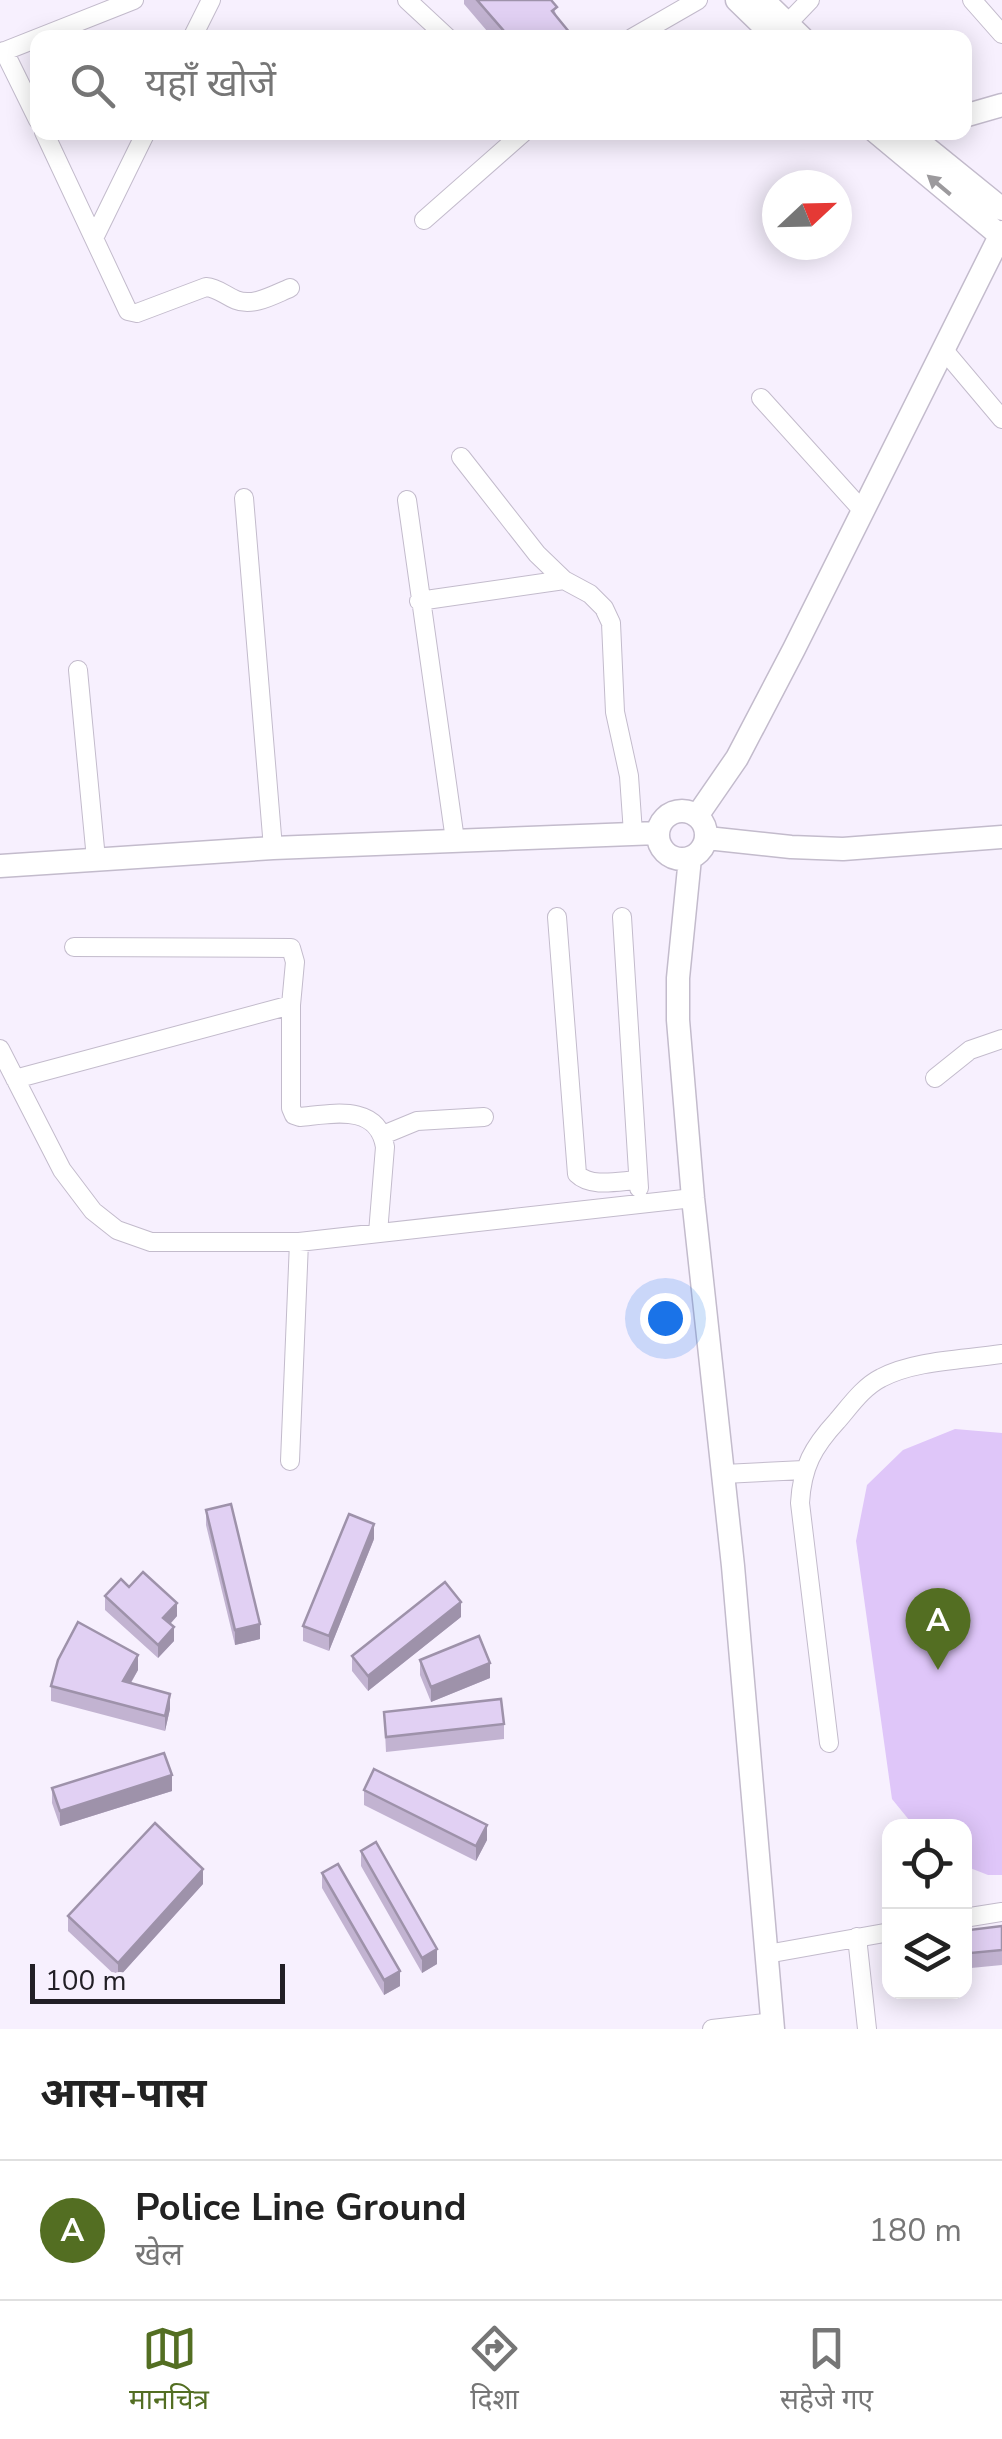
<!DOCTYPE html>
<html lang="hi">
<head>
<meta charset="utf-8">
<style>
  body { margin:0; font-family:"Nunito Sans","Noto Sans Devanagari",sans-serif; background:#f2f2f2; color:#222 }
  .controls { position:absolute; right:30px; bottom:30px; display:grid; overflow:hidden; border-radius:20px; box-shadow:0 5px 25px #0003 }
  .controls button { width:90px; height:90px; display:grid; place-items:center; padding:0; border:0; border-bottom:2px solid #e0e0e0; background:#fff; color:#222; font:50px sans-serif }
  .compass { position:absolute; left:762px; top:170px; width:90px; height:90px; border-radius:50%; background:#fff; box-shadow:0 5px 25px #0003; rotate:68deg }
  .scale { position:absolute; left:30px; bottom:25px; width:255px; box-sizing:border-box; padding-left:10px; border:5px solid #221f26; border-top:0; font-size:28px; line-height:35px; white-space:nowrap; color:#221f26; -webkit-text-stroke:8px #f7f0fe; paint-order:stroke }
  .you { position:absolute; left:665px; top:1318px; width:35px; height:35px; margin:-25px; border:8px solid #fff; border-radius:50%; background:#1a73e8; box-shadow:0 0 0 15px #1a73e833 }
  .badge { display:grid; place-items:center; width:65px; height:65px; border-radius:50%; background:#536e22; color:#fff; font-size:32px; font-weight:700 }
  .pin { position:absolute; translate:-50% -82px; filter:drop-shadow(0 2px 5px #0008) }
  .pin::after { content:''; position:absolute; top:52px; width:35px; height:30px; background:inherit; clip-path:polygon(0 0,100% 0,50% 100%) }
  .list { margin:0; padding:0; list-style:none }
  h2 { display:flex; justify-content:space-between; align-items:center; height:130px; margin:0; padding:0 40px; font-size:42px }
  h2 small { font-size:32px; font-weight:400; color:#767676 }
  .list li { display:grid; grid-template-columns:65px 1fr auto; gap:30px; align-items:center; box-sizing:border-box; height:140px; padding:0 40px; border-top:2px solid #e0e0e0 }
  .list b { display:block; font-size:38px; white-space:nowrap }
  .list p { margin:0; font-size:32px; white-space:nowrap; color:#767676 }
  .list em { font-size:32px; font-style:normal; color:#767676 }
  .icon { flex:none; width:55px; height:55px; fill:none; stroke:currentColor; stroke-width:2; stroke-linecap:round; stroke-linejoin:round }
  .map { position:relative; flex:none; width:1002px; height:2029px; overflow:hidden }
  .search { position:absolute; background:#fff; box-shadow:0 5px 25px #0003; left:30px; right:30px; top:30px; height:110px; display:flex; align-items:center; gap:25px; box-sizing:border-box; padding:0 35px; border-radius:20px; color:#767676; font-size:38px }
  .sheet { height:270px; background:#fff }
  nav { display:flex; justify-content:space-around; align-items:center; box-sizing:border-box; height:140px; border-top:2px solid #e0e0e0; background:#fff; font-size:28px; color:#767676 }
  nav a { display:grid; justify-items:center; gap:5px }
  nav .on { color:#536e22 }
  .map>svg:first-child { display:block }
  .green { fill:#dfc6f9 }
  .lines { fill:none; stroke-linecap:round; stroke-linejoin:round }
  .minor-casing { stroke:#c3bbcc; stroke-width:20 }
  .major-casing { stroke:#c3bbcc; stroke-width:25 }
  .minor { stroke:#fff; stroke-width:18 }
  .major { stroke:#fff; stroke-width:22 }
  .wall { fill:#c2b3d1 }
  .shaded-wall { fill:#9e92aa }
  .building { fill:#e1d0f3; stroke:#9e92aa; stroke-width:2.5 }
  .oneway { fill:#9c9a9d }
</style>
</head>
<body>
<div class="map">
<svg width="1002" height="2029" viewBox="0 0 1002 2029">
  <rect width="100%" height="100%" fill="#f7f0fe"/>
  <path class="green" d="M 955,1429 L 1002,1433 L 1002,1875 L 988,1875 L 965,1866 L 964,1826 L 914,1826 L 892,1799 L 856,1541 L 867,1485 L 903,1450 Z"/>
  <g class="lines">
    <g class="minor-casing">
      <path id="minor" d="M 407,0 L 448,38
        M 972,0 L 1002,34
        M 787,24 L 810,0
        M 192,38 L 211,0
        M 632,38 L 698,0
        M 4,51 L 38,120
        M 0,53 L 134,0
        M 44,132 L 128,311 L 137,313 L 206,287 C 218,288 224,295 236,300 C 253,307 273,295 290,288
        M 424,220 L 524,132
        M 95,236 L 146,132
        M 943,349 L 1002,419
        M 761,398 L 863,511
        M 461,457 L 537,554 L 564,580 L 590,594 L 604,608 L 611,623 L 615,712 L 629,776 L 633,833
        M 244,498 L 273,848
        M 407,500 L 455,840
        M 419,601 L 564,580
        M 78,670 L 96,859
        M 557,917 L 577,1174 C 591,1188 619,1181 638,1180
        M 622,917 L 639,1188
        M 74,947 L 291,948 L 295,962 L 291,1005 L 291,1108 L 294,1115 L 300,1117 C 332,1114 378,1103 385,1147 L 378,1233
        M 0,1049 L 62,1170 L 93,1211 L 117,1230 L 151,1242 L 299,1242 L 693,1198
        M 935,1078 L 970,1050 L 1002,1039
        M 15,1079 L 291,1005
        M 383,1135 L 417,1121 L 484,1117
        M 290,1461 L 299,1242
        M 724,1474 L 804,1470
        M 829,1743 L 800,1503 C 802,1467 813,1447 837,1421 C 850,1406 863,1387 881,1378 C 915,1360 964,1360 1002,1354
        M 964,1918 L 1002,1912
        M 857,1937 L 867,2029
        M 767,1954 L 890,1932
        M 712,2029 L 773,2022"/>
    </g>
    <g class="major-casing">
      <path id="major" d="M 737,0 L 776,38
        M 763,0 L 802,38
        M 964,116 L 1002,105
        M 876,132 L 1002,237
        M 907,132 L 1002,209
        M658 835a24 24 0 1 1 48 0a24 24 0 1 1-48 0Z
        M 697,816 L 737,758 L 794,649 L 1002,232
        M 707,838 L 791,847 L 843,849 L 1002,837
        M 690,858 L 678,978 L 678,1020 L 693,1198 L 733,1566 L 773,2029
        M 0,866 L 273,848 L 658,833"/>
    </g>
    <use href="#minor" class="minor"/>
    <use href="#major" class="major"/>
  </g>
  <path class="wall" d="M 464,0 L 551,0 L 557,17 L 574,38 L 493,38 L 464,4 Z
    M 206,1510 L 260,1639 L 235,1645 L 206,1525 Z
    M 374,1539 L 329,1651 L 303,1641 L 303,1626 Z
    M 129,1587 L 177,1616 L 170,1624 L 174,1641 L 158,1658 L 105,1610 L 105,1596 Z
    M 461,1617 L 368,1691 L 352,1671 L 352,1656 Z
    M 420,1660 L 490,1678 L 431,1702 L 420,1675 Z
    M 138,1670 L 131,1683 L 170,1709 L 165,1731 L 51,1701 L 51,1686 Z
    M 384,1712 L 504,1724 L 504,1739 L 386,1752 Z
    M 52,1788 L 172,1791 L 60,1826 L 52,1803 Z
    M 364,1790 L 487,1840 L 476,1861 L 364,1805 Z
    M 361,1851 L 437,1964 L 422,1973 L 361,1866 Z
    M 322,1873 L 400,1986 L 384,1995 L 322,1888 Z
    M 203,1884 L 118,1978 L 68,1931 L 68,1916 Z
    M 1002,1926 L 1002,1965 L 971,1968 L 969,1930 Z"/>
  <path class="shaded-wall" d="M 374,1524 L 374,1539 L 329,1651 L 329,1636 Z
    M 461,1602 L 461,1617 L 368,1691 L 368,1676 Z
    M 177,1603 L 177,1616 L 163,1632 L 163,1618 Z
    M 260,1624 L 260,1639 L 235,1645 L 235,1630 Z
    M 174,1627 L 174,1641 L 158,1658 L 158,1645 Z
    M 138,1655 L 138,1670 L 123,1696 L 123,1681 Z
    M 490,1663 L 490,1678 L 431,1702 L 431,1687 Z
    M 170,1694 L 170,1709 L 165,1731 L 165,1716 Z
    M 172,1775 L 172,1791 L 60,1826 L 60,1811 Z
    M 487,1825 L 487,1840 L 476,1861 L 476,1846 Z
    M 203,1869 L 203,1884 L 118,1978 L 118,1963 Z
    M 437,1949 L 437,1964 L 422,1973 L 422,1958 Z
    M 400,1971 L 400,1986 L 384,1995 L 384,1980 Z"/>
  <path class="building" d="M 477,0 L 551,0 L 557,7 L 552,11 L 574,38 L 510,38 Z
    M 231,1504 L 260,1624 L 235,1630 L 206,1510 Z
    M 349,1514 L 374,1524 L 329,1636 L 303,1626 Z
    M 143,1572 L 177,1603 L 163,1618 L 174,1627 L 158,1645 L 105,1596 L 121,1579 L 129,1587 Z
    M 445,1582 L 461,1602 L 368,1676 L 352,1656 Z
    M 78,1622 L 138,1655 L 123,1681 L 170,1694 L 165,1716 L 51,1686 L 58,1660 Z
    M 479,1636 L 490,1663 L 431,1687 L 420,1660 Z
    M 501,1699 L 504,1724 L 386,1737 L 384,1712 Z
    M 164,1753 L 172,1775 L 60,1811 L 52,1788 Z
    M 374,1769 L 487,1825 L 476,1846 L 364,1790 Z
    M 155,1823 L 203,1869 L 118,1963 L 68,1916 Z
    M 376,1842 L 437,1949 L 422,1958 L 361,1851 Z
    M 338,1864 L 400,1971 L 384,1980 L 322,1873 Z
    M 1002,1926 L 1002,1950 L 971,1953 L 969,1930 Z"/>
  <defs><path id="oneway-solid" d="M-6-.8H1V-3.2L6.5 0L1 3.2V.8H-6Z" transform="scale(2.5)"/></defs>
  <use class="oneway" href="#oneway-solid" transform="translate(939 185) rotate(-140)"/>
</svg>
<div class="controls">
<button><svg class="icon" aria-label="locate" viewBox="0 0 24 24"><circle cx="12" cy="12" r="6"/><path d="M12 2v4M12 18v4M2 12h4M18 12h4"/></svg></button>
<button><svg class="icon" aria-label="layers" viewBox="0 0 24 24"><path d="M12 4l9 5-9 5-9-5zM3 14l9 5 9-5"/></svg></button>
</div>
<svg class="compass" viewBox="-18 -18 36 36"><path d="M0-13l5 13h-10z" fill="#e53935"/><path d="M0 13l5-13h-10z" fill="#767676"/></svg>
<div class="scale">100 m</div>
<div class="you"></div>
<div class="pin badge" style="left:938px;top:1670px">A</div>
<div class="search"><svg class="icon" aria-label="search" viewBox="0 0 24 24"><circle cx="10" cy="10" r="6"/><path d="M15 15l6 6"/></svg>यहाँ खोजें</div>
</div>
<section class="sheet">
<h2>आस-पास<small></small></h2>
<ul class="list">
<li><span class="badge">A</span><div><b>Police Line Ground</b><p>खेल</p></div><em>180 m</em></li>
</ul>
</section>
<nav>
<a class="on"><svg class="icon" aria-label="map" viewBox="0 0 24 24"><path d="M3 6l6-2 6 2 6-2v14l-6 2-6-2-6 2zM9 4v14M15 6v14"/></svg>मानचित्र</a>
<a><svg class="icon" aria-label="directions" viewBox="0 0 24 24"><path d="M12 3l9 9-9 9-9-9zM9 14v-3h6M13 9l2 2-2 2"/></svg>दिशा</a>
<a><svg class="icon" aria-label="saved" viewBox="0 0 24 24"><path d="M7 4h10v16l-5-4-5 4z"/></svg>सहेजे गए</a>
</nav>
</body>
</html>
